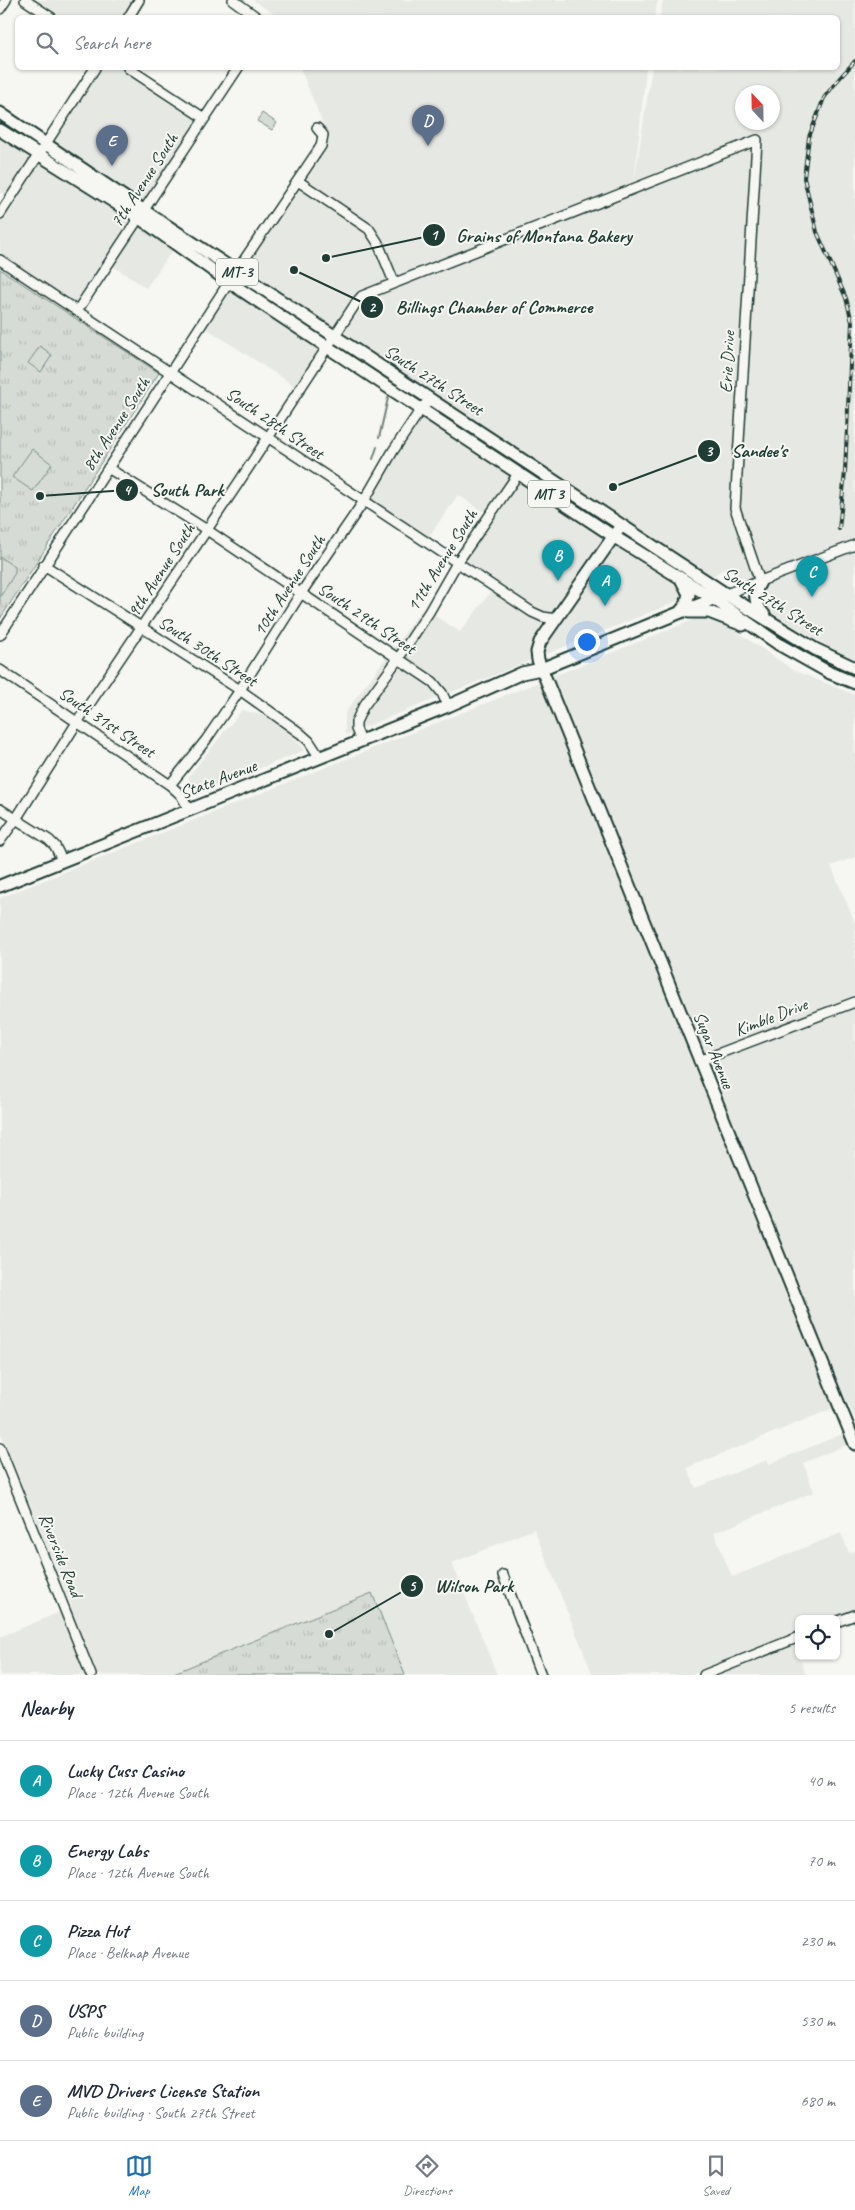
<!DOCTYPE html>
<html lang="en">
<head>
<meta charset="utf-8">
<style>
  body { margin:0; font-family:Caveat,sans-serif; background:#f6f6f7; color:#1f2937 }
  .controls { position:absolute; right:15px; bottom:15px; display:grid; overflow:hidden; border-radius:8px; box-shadow:0 1px 4px #0004 }
  .controls button { width:45px; height:45px; display:grid; place-items:center; padding:0; border:0; border-bottom:1px solid #e0e1e3; background:#fff; color:#1f2937; font:25px sans-serif }
  .compass { position:absolute; left:735px; top:85px; width:45px; height:45px; border-radius:50%; background:#fff; box-shadow:0 1px 4px #0004; rotate:338deg }
  .you { position:absolute; left:586px; top:641px; width:18px; height:18px; margin:-12px; border:4px solid #fff; border-radius:50%; background:#1a73e8; box-shadow:0 0 0 8px #1a73e833 }
  .badge { display:grid; place-items:center; width:32px; height:32px; border-radius:50%; background:#1f6fb2; color:#fff; font-size:16px; font-weight:700 }
  .pin { position:absolute; translate:-50% -41px; filter:drop-shadow(0 1px 2px #0008) }
  .pin::after { content:''; position:absolute; top:26px; width:18px; height:15px; background:inherit; clip-path:polygon(0 0,100% 0,50% 100%) }
  .list { margin:0; padding:0; list-style:none }
  h2 { display:flex; justify-content:space-between; align-items:center; height:65px; margin:0; padding:0 20px; font-size:21px }
  h2 small { font-size:16px; font-weight:400; color:#747a83 }
  .list li { display:grid; grid-template-columns:32px 1fr auto; gap:15px; align-items:center; box-sizing:border-box; height:80px; padding:0 20px; border-top:1px solid #e0e1e3 }
  .list b { display:block; font-size:19px; white-space:nowrap }
  .list p { margin:0; font-size:16px; white-space:nowrap; color:#747a83 }
  .list em { font-size:16px; font-style:normal; color:#747a83 }
  .icon { flex:none; width:28px; height:28px; fill:none; stroke:currentColor; stroke-width:2; stroke-linecap:round; stroke-linejoin:round }
  .map { position:relative; flex:none; width:855px; height:1675px; overflow:hidden }
  .search { position:absolute; background:#fff; box-shadow:0 1px 4px #0004; left:15px; right:15px; top:15px; height:55px; display:flex; align-items:center; gap:12px; box-sizing:border-box; padding:0 18px; border-radius:8px; color:#747a83; font-size:19px }
  .sheet { height:465px; background:#fff }
  nav { display:flex; justify-content:space-around; align-items:center; box-sizing:border-box; height:70px; border-top:1px solid #e0e1e3; background:#fff; font-size:14px; color:#747a83 }
  nav a { display:grid; justify-items:center; gap:2px }
  nav .on { color:#1f6fb2 }
  .map>svg:first-child { display:block }
  .built { fill:#e6e8e4; fill-rule:evenodd }
  .park { fill:url(#park-tufts); stroke:#7a8c85 }
  .pitch { fill:#d6dbd6; stroke:#7a8c85 }
  .lines { fill:none; stroke-linecap:round; stroke-linejoin:round }
  .stream { stroke:#72847d; stroke-width:2 }
  .minor-casing { stroke:#1f3d34; stroke-width:12 }
  .major-casing { stroke:#1f3d34; stroke-width:15 }
  .minor { stroke:#f6f6f2; stroke-width:9 }
  .major { stroke:#f6f6f2; stroke-width:11 }
  .rail-casing { stroke:#1f3d34; stroke-width:4 }
  .rail { stroke:#f6f6f2; stroke-width:2; stroke-dasharray:5.5; stroke-linecap:butt }
  .labels { text-anchor:middle; dominant-baseline:central; stroke-width:4; stroke-linejoin:round; paint-order:stroke }
  .shield { fill:#f6f6f2; stroke:#60746d; stroke-width:1 }
  .shield-label { font-size:16px; font-weight:bold; fill:#1f3d34 }
  .street-label { font-size:18px; fill:#1f3d34; stroke:#f6f6f2 }
  .leader { fill:none; stroke:#1f3d34; stroke-width:2 }
  .callout-dot { fill:#1f3d34; stroke:#f6f6f2; stroke-width:2 }
  .mark-label { font-size:15px; text-anchor:middle; font-weight:bold; fill:#fff }
  .callout-label { font-size:19px; text-anchor:middle; font-weight:bold; fill:#1f3d34; stroke:#f6f6f2; stroke-width:4; stroke-linejoin:round; paint-order:stroke }
</style>
</head>
<body>
<div class="map">
<svg width="855" height="1675" viewBox="0 0 855 1675">
  <defs>
    <pattern id="park-tufts" width="24" height="20" patternUnits="userSpaceOnUse" patternTransform="scale(1.25)"><rect width="24" height="20" fill="#d6dbd6"/><path d="M3 7l-1-3M5 7V3M7 7l1-3M15 17l-1-3M17 17v-4M19 17l1-3" fill="none" stroke="#b7bdb8"/></pattern>
  </defs>
  <rect width="100%" height="100%" fill="#f6f6f2"/>
  <filter id="ink" filterUnits="userSpaceOnUse"><feTurbulence type="fractalNoise" baseFrequency=".02" numOctaves="2"/><feDisplacementMap in="SourceGraphic" scale="10" xChannelSelector="R" yChannelSelector="G"/><feConvolveMatrix kernelMatrix="1 2 1 2 8 2 1 2 1" color-interpolation-filters="sRGB"/></filter>
  <g filter="url(#ink)">
    <path class="built" d="M 34,0 L 132,0 L 120,17 L 61,18 Z
      M 253,0 L 658,0 L 654,18 L 280,18 Z
      M 663,0 L 855,0 L 855,662 L 766,610 L 759,598 L 763,587 L 723,569 L 678,601 L 345,735 L 345,713 L 423,608 L 460,632 L 494,588 L 457,563 L 489,515 L 458,495 L 425,542 L 364,501 L 421,409 L 327,347 L 299,389 L 200,324 L 328,136 L 300,68 L 646,68 L 634,183 L 652,68 L 838,68 L 838,18 L 660,17 ZM 742,92 L 772,92 L 772,122 L 742,122 Z
      M 95,68 L 128,68 L 204,118 L 138,217 L 177,244 L 146,288 L 109,263 L 77,311 L 0,260 L 0,214 L 10,199 L 0,192 L 0,128 L 39,153 Z
      M 703,616 L 718,619 L 793,670 L 855,695 L 855,857 L 831,866 L 855,923 L 855,1419 L 848,1402 L 687,1468 L 696,1488 L 767,1460 L 769,1464 L 845,1433 L 851,1443 L 803,1463 L 814,1492 L 714,1533 L 732,1577 L 841,1533 L 849,1553 L 855,1551 L 855,1609 L 831,1619 L 799,1619 L 799,1632 L 691,1675 L 593,1675 L 534,1529 L 452,1563 L 497,1675 L 405,1675 L 371,1593 L 169,1675 L 0,1675 L 0,1637 L 72,1607 L 0,1431 L 0,898 Z
      M 242,710 L 277,719 L 305,750 L 197,794 L 188,777 Z
      M 793,1642 L 806,1675 L 711,1675 Z"/>
    <path class="park" d="M 0,269 L 159,373 L 0,619 Z
      M 372,1593 L 405,1675 L 169,1675 Z"/>
    <path class="pitch" d="M 262,113 L 277,123 L 272,130 L 257,121 Z
      M 40,346 L 52,355 L 41,372 L 28,363 Z
      M 32,449 L 52,464 L 33,491 L 12,477 Z
      M 0,557 L 15,567 L 15,573 L 0,597 Z"/>
    <g class="lines">
      <path class="stream" d="M 379,438 L 388,398
        M 373,459 L 377,447"/>
      <g class="minor-casing">
        <path id="minor" d="M 25,0 L 52,18
          M 233,0 L 258,18
          M 0,9 L 6,0
          M 128,18 L 139,0
          M 128,68 L 204,118
          M 298,181 L 369,229 L 378,243 L 394,282
          M 0,214 L 95,68
          M 0,260 L 532,612 L 543,617 L 556,619
          M 236,272 L 321,146 L 323,135 L 317,128
          M 77,311 L 238,68
          M 108,468 L 207,530 L 433,682 L 442,693 L 448,706
          M 44,565 L 240,690 L 300,733 L 309,741 L 320,758
          M 726,594 L 855,545
          M 0,635 L 229,282
          M 0,670 L 170,785 L 181,795 L 189,809
          M 361,741 L 356,729 L 356,722 L 363,707 L 398,659 L 429,612 L 457,563 L 518,474
          M 170,785 L 206,740 L 240,690 L 301,593 L 364,501 L 393,451 L 421,409 L 430,399
          M 0,809 L 49,840 L 55,846 L 62,860
          M 0,841 L 16,819 L 78,721 L 237,485 L 356,303 L 362,296 L 757,140 L 735,508 L 760,582
          M 699,1061 L 855,1002
          M 0,1448 L 91,1675
          M 503,1575 L 541,1675
          M 836,1622 L 855,1615
          M 704,1675 L 799,1637"/>
      </g>
      <g class="major-casing">
        <path id="major" d="M 0,113 L 143,210 L 735,600 L 815,649 L 855,668
          M 0,130 L 138,217 L 229,282 L 613,536 L 714,599 L 780,645 L 830,673 L 855,683
          M 618,530 L 540,642 L 537,652 L 538,660 L 855,1444
          M 760,582 C 752,594 756,606 765,616
          M 680,612 L 686,605 L 689,594 L 681,579
          M 689,612 L 709,612 L 743,625
          M 0,886 L 448,706 L 522,673 L 541,669 L 718,597"/>
      </g>
      <use href="#minor" class="minor"/>
      <use href="#major" class="major"/>
      <g class="rail-casing">
        <path id="rail" d="M 839,529 L 845,472 L 852,322 L 846,298 L 817,232 L 804,178 L 809,137 L 824,98 L 837,81 L 855,61"/>
      </g>
      <use href="#rail" class="rail"/>
    </g>
  </g>
  <g class="labels">
    <g class="shield">
      <rect x="216" y="258.5" width="42" height="27" rx="4"/>
      <rect x="528" y="480.5" width="42" height="27" rx="4"/>
    </g>
    <g class="shield-label">
      <text x="237" y="272">MT-3</text>
      <text x="549" y="494">MT 3</text>
    </g>
    <g class="street-label">
      <text transform="translate(144 180) rotate(-57)">7th Avenue South</text>
      <text transform="translate(727 362) rotate(-87)">Erie Drive</text>
      <text transform="translate(434 380) rotate(33)">South 27th Street</text>
      <text transform="translate(275 423) rotate(34)">South 28th Street</text>
      <text transform="translate(116 424) rotate(-57)">8th Avenue South</text>
      <text transform="translate(442 560) rotate(-58)">11th Avenue South</text>
      <text transform="translate(161 570) rotate(-57)">9th Avenue South</text>
      <text transform="translate(289 585) rotate(-57)">10th Avenue South</text>
      <text transform="translate(773 601) rotate(32)">South 27th Street</text>
      <text transform="translate(367 618) rotate(34)">South 29th Street</text>
      <text transform="translate(208 651) rotate(33)">South 30th Street</text>
      <text transform="translate(107 722) rotate(34)">South 31st Street</text>
      <text transform="translate(218 779) rotate(-21)">State Avenue</text>
      <text transform="translate(771 1017) rotate(-21)">Kimble Drive</text>
      <text transform="translate(714 1050) rotate(68)">Sugar Avenue</text>
      <text transform="translate(61 1555) rotate(68)">Riverside Road</text>
    </g>
  </g>
  <path class="leader" d="M326 258L434 235M294 270L372 307M613 487L709 451M40 496L127 490M329 1634L412 1586"/>
  <g class="callout-dot">
    <circle cx="326" cy="258" r="5"/>
    <circle cx="294" cy="270" r="5"/>
    <circle cx="613" cy="487" r="5"/>
    <circle cx="40" cy="496" r="5"/>
    <circle cx="329" cy="1634" r="5"/>
    <circle cx="434" cy="235" r="12"/>
    <circle cx="372" cy="307" r="12"/>
    <circle cx="709" cy="451" r="12"/>
    <circle cx="127" cy="490" r="12"/>
    <circle cx="412" cy="1586" r="12"/>
  </g>
  <g class="mark-label">
    <text x="434" y="240">1</text>
    <text x="372" y="312">2</text>
    <text x="709" y="456">3</text>
    <text x="127" y="495">4</text>
    <text x="412" y="1591">5</text>
  </g>
  <g class="callout-label">
    <text x="544" y="242">Grains of Montana Bakery</text>
    <text x="494" y="313">Billings Chamber of Commerce</text>
    <text x="759" y="457">Sandee's</text>
    <text x="187" y="496">South Park</text>
    <text x="474" y="1592">Wilson Park</text>
  </g>
</svg>
<div class="controls">
<button><svg class="icon" aria-label="locate" viewBox="0 0 24 24"><circle cx="12" cy="12" r="6"/><path d="M12 2v4M12 18v4M2 12h4M18 12h4"/></svg></button>
</div>
<svg class="compass" viewBox="-18 -18 36 36"><path d="M0-13l5 13h-10z" fill="#e53935"/><path d="M0 13l5-13h-10z" fill="#747a83"/></svg>
<div class="you"></div>
<div class="pin badge" style="left:605px;top:606px;background:#0f9aa8">A</div>
<div class="pin badge" style="left:558px;top:581px;background:#0f9aa8">B</div>
<div class="pin badge" style="left:812px;top:597px;background:#0f9aa8">C</div>
<div class="pin badge" style="left:428px;top:146px;background:#5c6f8a">D</div>
<div class="pin badge" style="left:112px;top:166px;background:#5c6f8a">E</div>
<div class="search"><svg class="icon" aria-label="search" viewBox="0 0 24 24"><circle cx="10" cy="10" r="6"/><path d="M15 15l6 6"/></svg>Search here</div>
</div>
<section class="sheet">
<h2>Nearby<small>5 results</small></h2>
<ul class="list">
<li><span class="badge" style="background:#0f9aa8">A</span><div><b>Lucky Cuss Casino</b><p>Place · 12th Avenue South</p></div><em>40 m</em></li>
<li><span class="badge" style="background:#0f9aa8">B</span><div><b>Energy Labs</b><p>Place · 12th Avenue South</p></div><em>70 m</em></li>
<li><span class="badge" style="background:#0f9aa8">C</span><div><b>Pizza Hut</b><p>Place · Belknap Avenue</p></div><em>230 m</em></li>
<li><span class="badge" style="background:#5c6f8a">D</span><div><b>USPS</b><p>Public building</p></div><em>530 m</em></li>
<li><span class="badge" style="background:#5c6f8a">E</span><div><b>MVD Drivers License Station</b><p>Public building · South 27th Street</p></div><em>680 m</em></li>
</ul>
</section>
<nav>
<a class="on"><svg class="icon" aria-label="map" viewBox="0 0 24 24"><path d="M3 6l6-2 6 2 6-2v14l-6 2-6-2-6 2zM9 4v14M15 6v14"/></svg>Map</a>
<a><svg class="icon" aria-label="directions" viewBox="0 0 24 24"><path d="M12 3l9 9-9 9-9-9zM9 14v-3h6M13 9l2 2-2 2"/></svg>Directions</a>
<a><svg class="icon" aria-label="saved" viewBox="0 0 24 24"><path d="M7 4h10v16l-5-4-5 4z"/></svg>Saved</a>
</nav>
</body>
</html>
